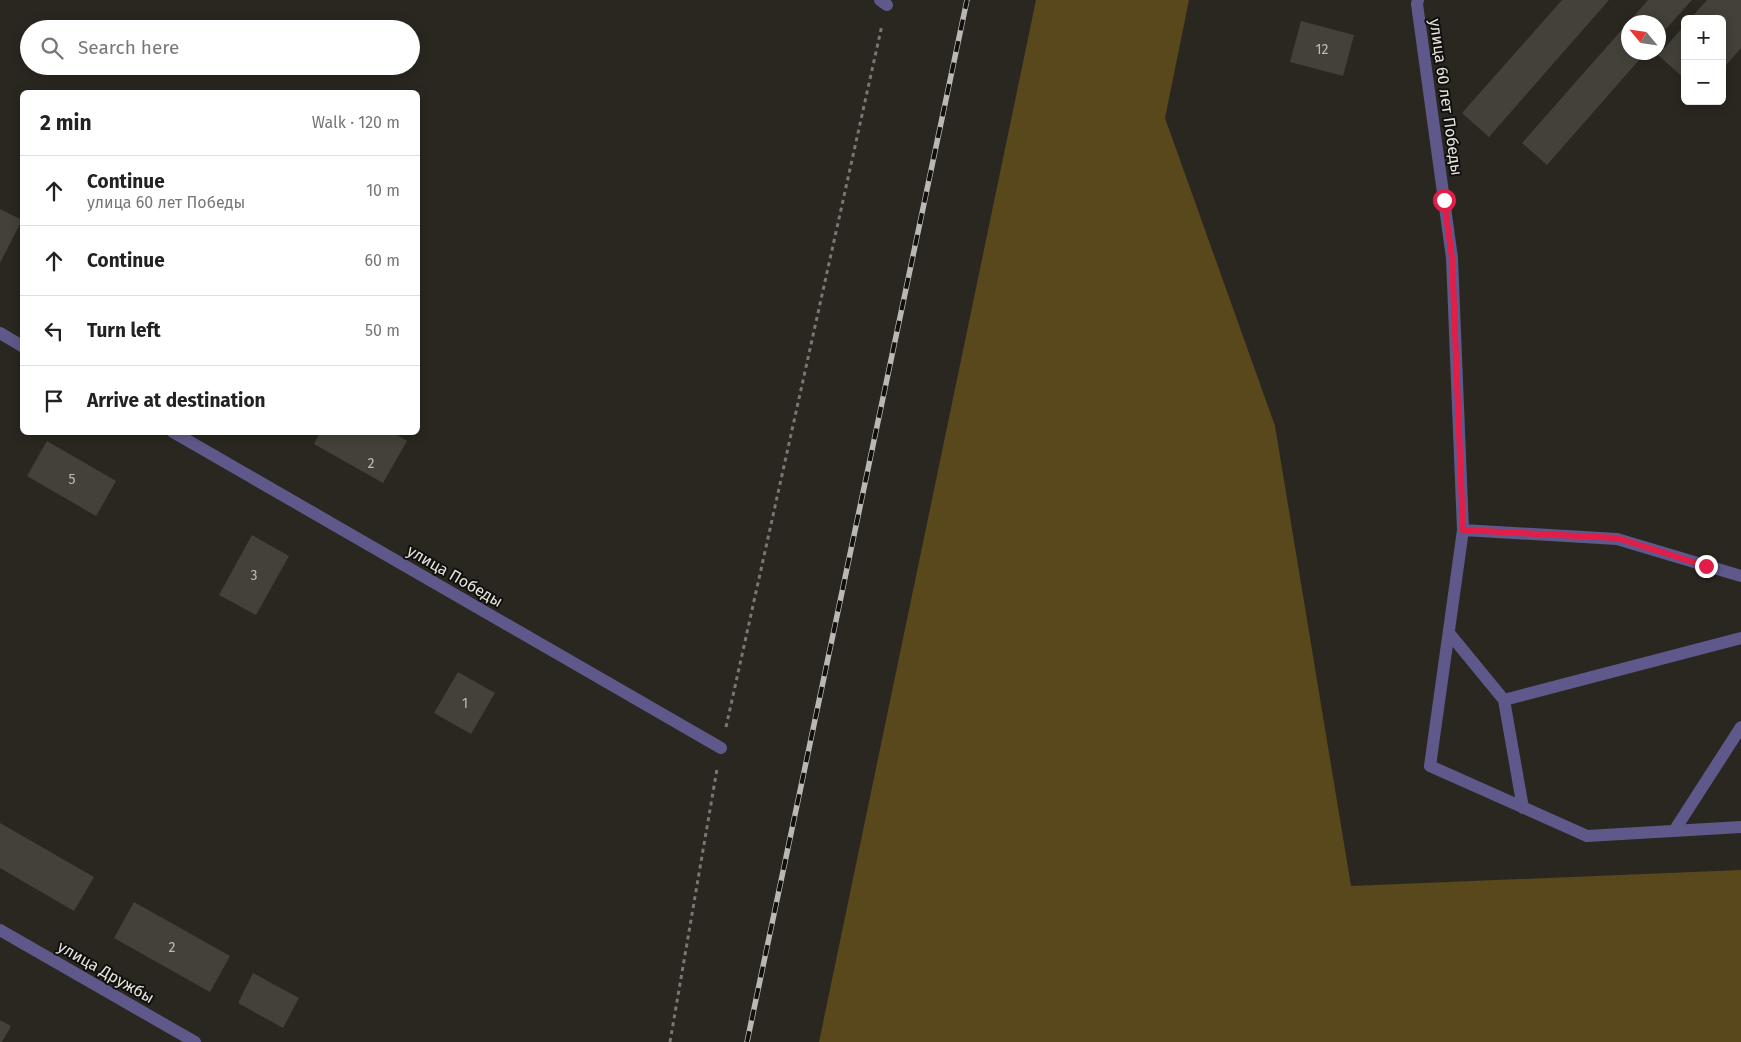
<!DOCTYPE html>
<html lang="en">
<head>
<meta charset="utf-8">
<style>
  body { margin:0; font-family:"Fira Sans",sans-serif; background:#f6f6f6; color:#222 }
  .controls { position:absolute; right:15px; top:15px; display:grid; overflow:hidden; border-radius:8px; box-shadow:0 2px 12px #0003 }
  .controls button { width:45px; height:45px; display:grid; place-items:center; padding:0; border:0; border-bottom:1px solid #e0e0e0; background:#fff; color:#222; font:25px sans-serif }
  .compass { position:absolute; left:1621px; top:15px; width:45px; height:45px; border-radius:50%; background:#fff; box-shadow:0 2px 12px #0003; rotate:299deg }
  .stop { position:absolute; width:15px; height:15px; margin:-11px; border:4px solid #e11d48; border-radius:50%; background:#fff }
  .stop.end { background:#e11d48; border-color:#fff; box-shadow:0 1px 5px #0008 }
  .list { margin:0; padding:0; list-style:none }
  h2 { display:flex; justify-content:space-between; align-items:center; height:65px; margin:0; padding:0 20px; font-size:21px }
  h2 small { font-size:16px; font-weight:400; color:#767676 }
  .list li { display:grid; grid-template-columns:32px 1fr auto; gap:15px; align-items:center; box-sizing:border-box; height:70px; padding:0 20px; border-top:1px solid #e0e0e0 }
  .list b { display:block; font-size:19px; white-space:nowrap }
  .list p { margin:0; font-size:16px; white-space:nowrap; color:#767676 }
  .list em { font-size:16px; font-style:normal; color:#767676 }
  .icon { flex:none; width:28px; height:28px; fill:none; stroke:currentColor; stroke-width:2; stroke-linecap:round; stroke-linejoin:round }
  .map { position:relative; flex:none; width:1741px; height:1042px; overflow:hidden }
  .search { position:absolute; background:#fff; box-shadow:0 2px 12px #0003; left:20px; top:20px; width:400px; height:55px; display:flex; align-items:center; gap:12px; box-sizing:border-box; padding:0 18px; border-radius:28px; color:#767676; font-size:19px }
  .panel { position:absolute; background:#fff; box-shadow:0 2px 12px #0003; left:20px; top:90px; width:400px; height:345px; border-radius:8px }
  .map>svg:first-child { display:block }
  .green { fill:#58481c }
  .building { fill:#434139 }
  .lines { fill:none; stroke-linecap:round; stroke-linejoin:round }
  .path { stroke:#797771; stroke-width:3; stroke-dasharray:4 4; stroke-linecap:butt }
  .service { stroke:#5f598b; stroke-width:12 }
  .minor { stroke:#5f598b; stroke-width:12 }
  .rail-casing { stroke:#bab8b3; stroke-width:5.5 }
  .rail { stroke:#11100d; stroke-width:4; stroke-dasharray:11; stroke-linecap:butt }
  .route { stroke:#e11d48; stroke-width:6 }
  .labels { text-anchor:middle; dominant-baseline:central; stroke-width:4; stroke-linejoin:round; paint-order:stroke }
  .number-label { font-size:14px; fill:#bdbbb6 }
  .street-label { font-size:16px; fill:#e6e4e0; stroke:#11100d }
</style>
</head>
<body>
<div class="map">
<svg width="1741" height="1042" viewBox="0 0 1741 1042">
  <rect width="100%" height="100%" fill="#2a2720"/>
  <path class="green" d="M 1036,0 L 1189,0 L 1165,118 L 1275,426 L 1351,886 L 1741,870 L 1741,1042 L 819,1042 Z"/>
  <path class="building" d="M 1562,0 L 1609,0 L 1489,137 L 1462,113 Z
    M 1648,0 L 1692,0 L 1658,38 L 1658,22 L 1628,22 L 1628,52 L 1646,52 L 1547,165 L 1522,143 Z
    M 1707,0 L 1741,0 L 1741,48 L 1722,70 L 1722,19 L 1690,19 Z
    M 1301,21 L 1354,35 L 1343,76 L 1290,62 Z
    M 1685,25 L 1685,79 L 1658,55 Z
    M 0,209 L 22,220 L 0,263 Z
    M 320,432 L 392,432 L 407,441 L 383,483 L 314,444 Z
    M 47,441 L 116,481 L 96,516 L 27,476 Z
    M 252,535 L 289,556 L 256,615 L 219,595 Z
    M 458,672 L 495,693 L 471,734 L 434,713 Z
    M 0,823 L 94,877 L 74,911 L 0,868 Z
    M 134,902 L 230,956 L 210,992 L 114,938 Z
    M 253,973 L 299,998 L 283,1028 L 238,1003 Z
    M 0,1020 L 11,1026 L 2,1042 L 0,1042 Z"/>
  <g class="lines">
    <path class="path" d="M 726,727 L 882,25
      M 670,1042 L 717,769"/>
    <path class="service" d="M 1452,258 L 1463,530 L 1617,539 L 1741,576
      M 1463,530 L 1430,766 L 1587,836 L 1741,827
      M 1449,633 L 1504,700 L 1523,808
      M 1504,700 L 1741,638
      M 1674,831 L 1741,727"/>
    <path class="minor" d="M 880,0 L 887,5
      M 1418,0 L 1417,4 L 1452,258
      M 0,333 L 22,346
      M 173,432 L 721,748
      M 0,930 L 195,1042"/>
    <g class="rail-casing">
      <path id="rail" d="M 747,1042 L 967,0"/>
    </g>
    <use href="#rail" class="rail"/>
  </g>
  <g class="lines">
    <path class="route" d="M 1444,200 L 1452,258 L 1463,530 L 1617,538 L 1706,566"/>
  </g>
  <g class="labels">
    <g class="number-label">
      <text x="1322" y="49">12</text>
      <text x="371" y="463">2</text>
      <text x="72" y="479">5</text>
      <text x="254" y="575">3</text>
      <text x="465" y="703">1</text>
      <text x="172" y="947">2</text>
    </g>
    <g class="street-label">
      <text transform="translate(1446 97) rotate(82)">улица 60 лет Победы</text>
      <text transform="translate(455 576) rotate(30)">улица Победы</text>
      <text transform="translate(106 972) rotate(30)">улица Дружбы</text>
    </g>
  </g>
</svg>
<div class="controls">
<button>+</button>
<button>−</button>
</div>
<svg class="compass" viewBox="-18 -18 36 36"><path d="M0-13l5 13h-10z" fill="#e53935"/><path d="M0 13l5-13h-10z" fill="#767676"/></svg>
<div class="stop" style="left:1444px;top:200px"></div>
<div class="stop end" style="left:1706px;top:566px"></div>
<div class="search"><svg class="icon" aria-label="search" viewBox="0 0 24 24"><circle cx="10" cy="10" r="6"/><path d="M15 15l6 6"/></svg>Search here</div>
<section class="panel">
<h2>2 min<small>Walk · 120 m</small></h2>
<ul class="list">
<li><svg class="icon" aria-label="ahead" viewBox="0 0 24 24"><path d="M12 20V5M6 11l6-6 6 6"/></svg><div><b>Continue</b><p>улица 60 лет Победы</p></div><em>10 m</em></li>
<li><svg class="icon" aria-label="ahead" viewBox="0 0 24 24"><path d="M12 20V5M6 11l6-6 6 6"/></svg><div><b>Continue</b></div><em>60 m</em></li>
<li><svg class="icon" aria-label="left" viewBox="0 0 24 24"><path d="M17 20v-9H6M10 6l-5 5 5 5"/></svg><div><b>Turn left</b></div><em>50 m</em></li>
<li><svg class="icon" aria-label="arrive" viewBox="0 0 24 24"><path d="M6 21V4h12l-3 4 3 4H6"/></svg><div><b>Arrive at destination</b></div></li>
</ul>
</section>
</div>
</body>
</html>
